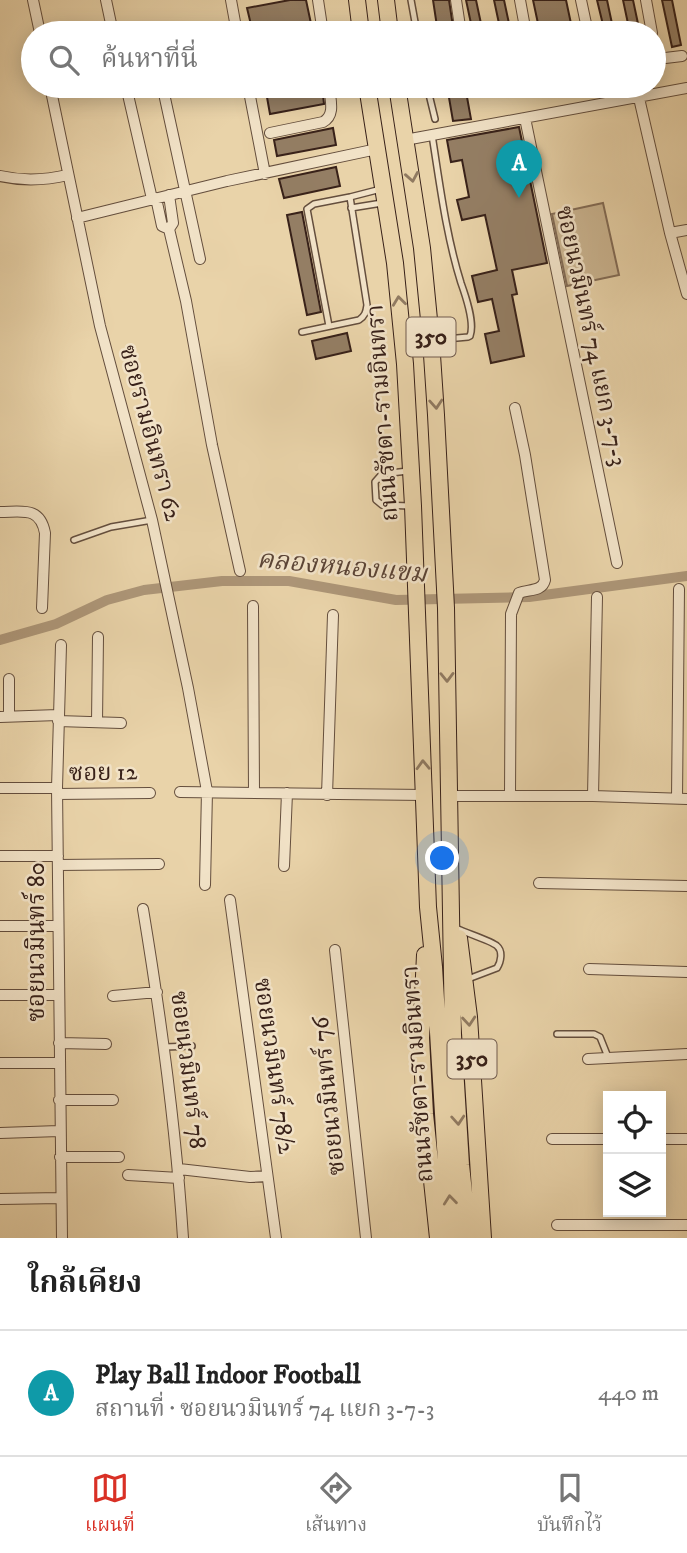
<!DOCTYPE html>
<html lang="th">
<head>
<meta charset="utf-8">
<style>
  body { margin:0; font-family:"IM FELL DW Pica","Noto Serif Thai",serif; background:#f2f2f2; color:#222 }
  .controls { position:absolute; right:21px; bottom:21px; display:grid; overflow:hidden; border-radius:0px; box-shadow:0 4px 18px #0003 }
  .controls button { width:63px; height:63px; display:grid; place-items:center; padding:0; border:0; border-bottom:2px solid #e0e0e0; background:#fff; color:#222; font:35px sans-serif }
  .you { position:absolute; left:443px; top:859px; width:24px; height:24px; margin:-18px; border:5px solid #fff; border-radius:50%; background:#1a73e8; box-shadow:0 0 0 10px #1a73e833 }
  .badge { display:grid; place-items:center; width:46px; height:46px; border-radius:50%; background:#d93025; color:#fff; font-size:23px; font-weight:700 }
  .pin { position:absolute; translate:-50% -58px; filter:drop-shadow(0 2px 4px #0008) }
  .pin::after { content:''; position:absolute; top:37px; width:24px; height:21px; background:inherit; clip-path:polygon(0 0,100% 0,50% 100%) }
  .list { margin:0; padding:0; list-style:none }
  h2 { display:flex; justify-content:space-between; align-items:center; height:91px; margin:0; padding:0 28px; font-size:30px }
  h2 small { font-size:23px; font-weight:400; color:#767676 }
  .list li { display:grid; grid-template-columns:46px 1fr auto; gap:21px; align-items:center; box-sizing:border-box; height:126px; padding:0 28px; border-top:2px solid #e0e0e0 }
  .list b { display:block; font-size:26px; white-space:nowrap }
  .list p { margin:0; font-size:23px; white-space:nowrap; color:#767676 }
  .list em { font-size:23px; font-style:normal; color:#767676 }
  .icon { flex:none; width:38px; height:38px; fill:none; stroke:currentColor; stroke-width:2; stroke-linecap:round; stroke-linejoin:round }
  .map { position:relative; flex:none; width:687px; height:1238px; overflow:hidden }
  .search { position:absolute; background:#fff; box-shadow:0 4px 18px #0003; left:21px; right:21px; top:21px; height:77px; display:flex; align-items:center; gap:18px; box-sizing:border-box; padding:0 24px; border-radius:38px; color:#767676; font-size:26px }
  .sheet { height:217px; background:#fff }
  nav { display:flex; justify-content:space-around; align-items:center; box-sizing:border-box; height:98px; border-top:2px solid #e0e0e0; background:#fff; font-size:19px; color:#767676 }
  nav a { display:grid; justify-items:center; gap:4px }
  nav .on { color:#d93025 }
  .map>svg:first-child { display:block }
  .green { fill:#cbb591; stroke:#826b55; stroke-width:2 }
  .lines { fill:none; stroke-linecap:round; stroke-linejoin:round }
  .canal { stroke:#ad9678; stroke-width:10 }
  .building { fill:#947e64; stroke:#382119; stroke-width:2 }
  .service-casing { stroke:#644e3d; stroke-width:8 }
  .minor-casing { stroke:#644e3d; stroke-width:12 }
  .primary-casing { stroke:#382119; stroke-width:18 }
  .service { stroke:#f1e2c7; stroke-width:5 }
  .minor { stroke:#f1e2c7; stroke-width:10 }
  .primary { stroke:#e9d3a9; stroke-width:16 }
  .oneway { stroke:#907a61 }
  .labels { text-anchor:middle; dominant-baseline:central; stroke-width:5; stroke-linejoin:round; paint-order:stroke }
  .shield { fill:#f1e2c7; stroke:#705b4d; stroke-width:2 }
  .shield-label { font-size:23px; font-weight:bold; fill:#382119 }
  .street-label { font-size:24px; fill:#382119; stroke:#f1e2c7 }
  .water-label { font-size:26px; font-style:italic; fill:#5b4436; stroke:#f1e2c7 }
</style>
</head>
<body>
<div class="map">
<svg width="687" height="1238" viewBox="0 0 687 1238">
  <rect width="100%" height="100%" fill="#e9d3a9"/>
  <filter id="stains"><feTurbulence type="fractalNoise" baseFrequency=".00286" numOctaves="4"/><feColorMatrix values="0 0 0 0 .2 0 0 0 0 .09 0 0 0 0 .02 0 0 0 .5 -.17"/></filter>
  <radialGradient id="worn" r=".72"><stop offset=".6" stop-color="#630" stop-opacity="0"/><stop offset="1" stop-color="#630" stop-opacity=".3"/></radialGradient>
  <path class="green" d="M 603,203 L 619,275 L 567,286 L 552,214 Z"/>
  <g class="lines">
    <path class="canal" d="M 0,640 L 56,624 L 107,600 L 144,590 L 222,581 L 289,581 L 396,600 L 529,597 L 687,576"/>
  </g>
  <path class="building" d="M 290,0 L 306,0 L 313,33 L 253,33 L 247,8 Z
    M 433,0 L 449,0 L 454,33 L 438,33 Z
    M 466,0 L 476,0 L 483,33 L 473,33 Z
    M 494,0 L 504,0 L 511,33 L 501,33 Z
    M 533,0 L 566,0 L 573,33 L 540,33 Z
    M 597,0 L 607,0 L 614,33 L 605,33 Z
    M 623,0 L 633,0 L 640,33 L 630,33 Z
    M 662,0 L 672,0 L 681,45 L 672,47 Z
    M 265,86 L 312,86 L 312,89 L 322,87 L 324,104 L 270,114 Z
    M 447,86 L 465,86 L 471,119 L 453,121 Z
    M 519,127 L 547,263 L 512,270 L 517,294 L 512,295 L 524,356 L 491,363 L 485,334 L 499,331 L 492,299 L 478,302 L 472,276 L 497,270 L 485,215 L 462,220 L 457,200 L 469,197 L 462,160 L 451,162 L 447,140 Z
    M 333,128 L 336,145 L 277,156 L 274,140 Z
    M 336,167 L 340,186 L 284,198 L 279,179 Z
    M 302,212 L 321,312 L 307,315 L 287,215 Z
    M 347,333 L 351,351 L 316,359 L 312,341 Z"/>
  <g class="lines">
    <g class="service-casing">
      <path id="service" d="M 411,0 L 417,33
        M 427,86 L 435,119
        M 432,135 C 440,185 446,235 461,283 C 466,297 475,323 470,336 L 468,337 L 435,340
        M 351,208 L 382,203
        M 329,326 L 307,209 L 314,204 L 350,197 L 381,189
        M 302,332 L 359,320 C 365,316 366,312 367,305 L 350,197
        M 408,471 L 382,474 L 375,482 L 376,500 L 382,505 L 410,506
        M 74,540 L 111,527 L 152,520
        M 458,929 C 466,933 492,941 497,946 C 503,951 501,962 497,968 L 468,979
        M 557,1034 L 594,1034 L 600,1037 L 608,1057
        M 165,1047 L 192,1046"/>
    </g>
    <g class="minor-casing">
      <path id="minor" d="M 33,0 L 40,33
        M 106,0 L 113,33
        M 231,0 L 237,33
        M 318,0 L 323,33
        M 456,0 L 461,33
        M 520,0 L 526,33
        M 581,0 L 588,33
        M 646,0 L 652,33
        M 654,44 L 657,59 L 654,59
        M 657,59 L 682,56
        M 50,86 L 100,326 L 152,520 L 188,688 L 207,791 L 205,885
        M 126,86 L 152,199
        M 248,86 L 265,174
        M 163,89 L 200,259
        M 639,98 L 670,233 L 687,294
        M 525,118 L 617,563
        M 270,133 L 323,122 C 336,115 330,99 329,86
        M 405,140 L 687,88
        M 0,176 C 22,181 46,180 68,175
        M 169,195 L 173,223 L 169,229 L 186,301 L 212,445 L 240,571
        M 156,198 L 162,226 L 169,229
        M 77,218 L 227,181 L 377,149
        M 670,233 L 687,230
        M 0,512 C 22,512 40,506 45,533 L 42,608
        M 253,606 L 254,792
        M 61,645 L 57,788 L 62,1238
        M 9,679 L 9,717
        M 0,717 L 58,715
        M 58,721 L 121,723
        M 97,722 L 98,637
        M 0,788 L 57,788
        M 180,792 L 424,795
        M 57,794 L 150,793
        M 327,795 L 333,615
        M 510,795 L 511,614 L 519,593 C 529,589 542,592 545,580 L 525,455 L 515,408
        M 449,796 L 593,796 L 687,799
        M 593,796 L 597,597
        M 677,799 L 679,589
        M 0,856 L 58,856
        M 58,865 L 159,864
        M 284,866 L 287,793
        M 539,883 L 687,886
        M 230,900 L 276,1238
        M 143,909 C 161,1018 176,1127 183,1238
        M 0,926 L 58,926
        M 335,950 L 366,1238
        M 589,969 L 687,972
        M 0,995 L 58,995
        M 113,996 L 157,992
        M 59,1043 L 106,1044
        M 588,1059 L 687,1054
        M 0,1063 L 59,1063
        M 59,1100 L 113,1100
        M 0,1133 L 59,1131
        M 552,1139 L 608,1139
        M 661,1139 L 687,1139
        M 60,1157 L 119,1157
        M 179,1169 L 250,1177 L 267,1176
        M 128,1175 L 179,1178
        M 0,1199 L 61,1198
        M 557,1225 L 687,1225"/>
    </g>
    <g class="primary-casing">
      <path id="primary" d="M 357,0 L 361,33
        M 386,0 L 390,33
        M 367,86 L 395,263 L 405,364 L 413,506 L 428,907 L 434,967 L 446,1162 L 454,1238
        M 397,86 L 422,248 L 431,340 L 436,415 L 446,608 L 453,1035 L 461,1165 L 469,1238
        M 459,938 L 469,1017 L 483,1238
        M 425,955 L 421,1038 L 425,1114 L 438,1238"/>
    </g>
    <use href="#service" class="service"/>
    <use href="#minor" class="minor"/>
    <use href="#primary" class="primary"/>
  </g>
  <defs><path id="oneway-chevron" d="M-2-3.5L2.5 0L-2 3.5" fill="none" stroke-width="1.6" stroke-linecap="round" stroke-linejoin="round" transform="scale(1.75)"/></defs>
  <g class="oneway">
    <use href="#oneway-chevron" transform="translate(412 177) rotate(80)"/>
    <use href="#oneway-chevron" transform="translate(399 301) rotate(-97)"/>
    <use href="#oneway-chevron" transform="translate(436 404) rotate(86)"/>
    <use href="#oneway-chevron" transform="translate(447 677) rotate(89)"/>
    <use href="#oneway-chevron" transform="translate(423 765) rotate(-92)"/>
    <use href="#oneway-chevron" transform="translate(469 1021) rotate(85)"/>
    <use href="#oneway-chevron" transform="translate(458 1120) rotate(86)"/>
    <use href="#oneway-chevron" transform="translate(450 1200) rotate(-96)"/>
  </g>
  <g class="labels">
    <g class="shield">
      <rect x="406.5" y="317.5" width="49" height="39" rx="5"/>
      <rect x="447.5" y="1039.5" width="49" height="39" rx="5"/>
    </g>
    <g class="shield-label">
      <text x="431" y="337">350</text>
      <text x="472" y="1059">350</text>
    </g>
    <g class="street-label">
      <text transform="translate(591 336) rotate(78)">ซอยนวมินทร์ 74 แยก 3-7-3</text>
      <text transform="translate(383 413) rotate(-94)">ถนนรัชดา-รามอินทรา</text>
      <text transform="translate(150 433) rotate(75)">ซอยรามอินทรา 62</text>
      <text transform="translate(103 773) rotate(-1)">ซอย 12</text>
      <text transform="translate(37 942) rotate(-90)">ซอยนวมินทร์ 80</text>
      <text transform="translate(274 1066) rotate(82)">ซอยนวมินทร์ 78/2</text>
      <text transform="translate(188 1070) rotate(83)">ซอยนวมินทร์ 78</text>
      <text transform="translate(418 1074) rotate(-94)">ถนนรัชดา-รามอินทรา</text>
      <text transform="translate(329 1096) rotate(-96)">ซอยนวมินทร์ 76</text>
    </g>
    <g class="water-label">
      <text transform="translate(342 567) rotate(5)">คลองหนองแขม</text>
    </g>
  </g>
  <rect width="100%" height="100%" filter="url(#stains)"/>
  <rect width="100%" height="100%" fill="url(#worn)"/>
</svg>
<div class="controls">
<button><svg class="icon" aria-label="locate" viewBox="0 0 24 24"><circle cx="12" cy="12" r="6"/><path d="M12 2v4M12 18v4M2 12h4M18 12h4"/></svg></button>
<button><svg class="icon" aria-label="layers" viewBox="0 0 24 24"><path d="M12 4l9 5-9 5-9-5zM3 14l9 5 9-5"/></svg></button>
</div>
<div class="you"></div>
<div class="pin badge" style="left:519px;top:198px;background:#0f9aa8">A</div>
<div class="search"><svg class="icon" aria-label="search" viewBox="0 0 24 24"><circle cx="10" cy="10" r="6"/><path d="M15 15l6 6"/></svg>ค้นหาที่นี่</div>
</div>
<section class="sheet">
<h2>ใกล้เคียง<small></small></h2>
<ul class="list">
<li><span class="badge" style="background:#0f9aa8">A</span><div><b>Play Ball Indoor Football</b><p>สถานที่ · ซอยนวมินทร์ 74 แยก 3-7-3</p></div><em>440 m</em></li>
</ul>
</section>
<nav>
<a class="on"><svg class="icon" aria-label="map" viewBox="0 0 24 24"><path d="M3 6l6-2 6 2 6-2v14l-6 2-6-2-6 2zM9 4v14M15 6v14"/></svg>แผนที่</a>
<a><svg class="icon" aria-label="directions" viewBox="0 0 24 24"><path d="M12 3l9 9-9 9-9-9zM9 14v-3h6M13 9l2 2-2 2"/></svg>เส้นทาง</a>
<a><svg class="icon" aria-label="saved" viewBox="0 0 24 24"><path d="M7 4h10v16l-5-4-5 4z"/></svg>บันทึกไว้</a>
</nav>
</body>
</html>
